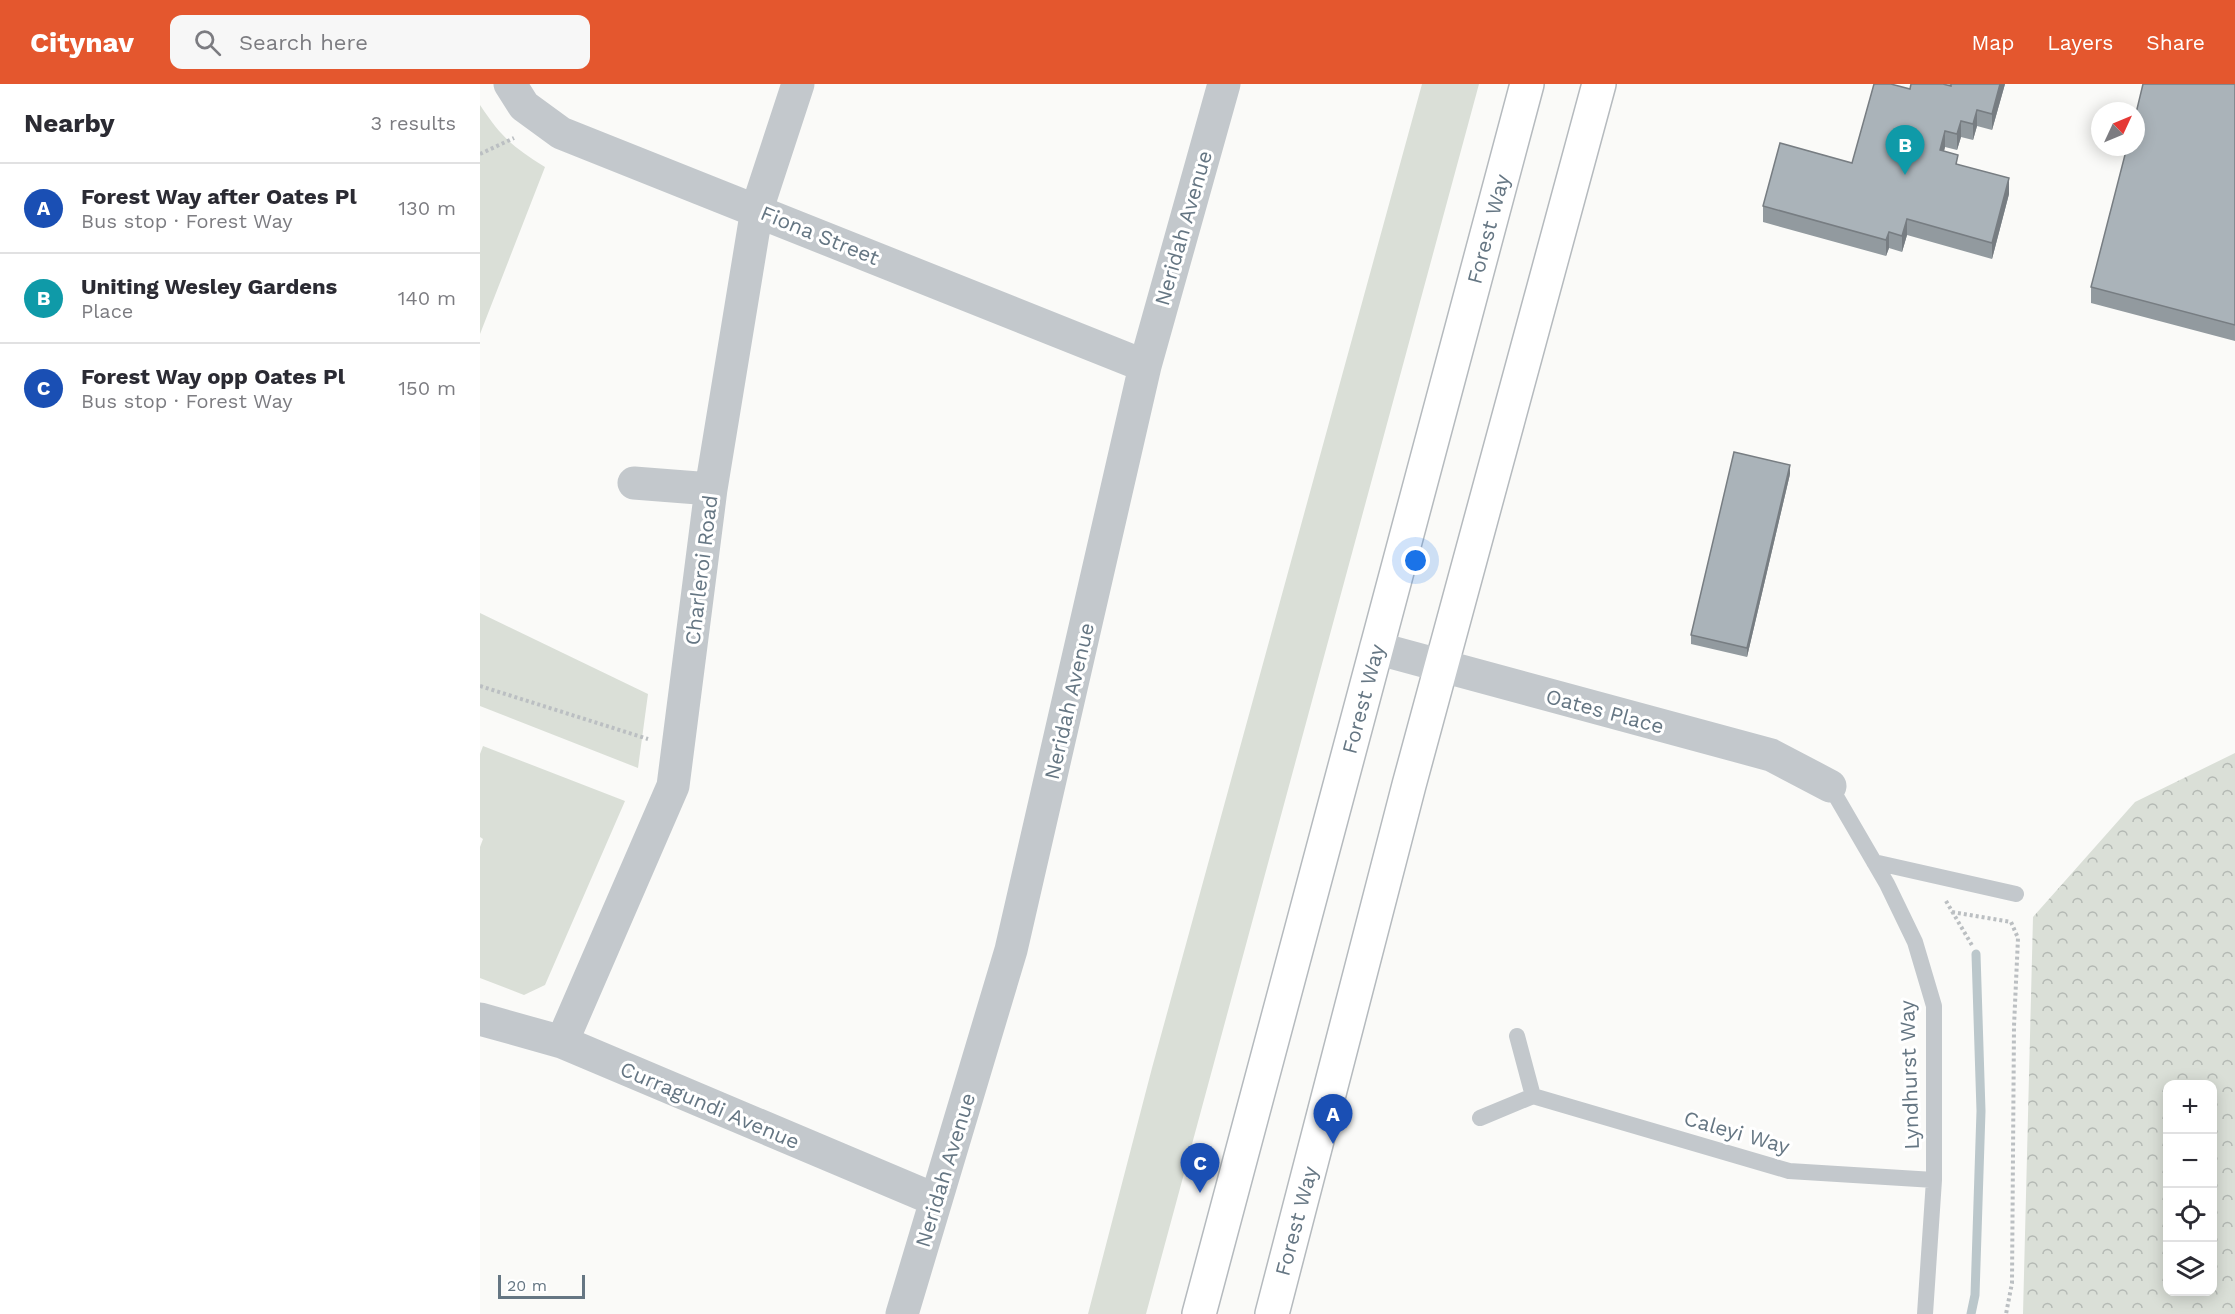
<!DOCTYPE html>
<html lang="en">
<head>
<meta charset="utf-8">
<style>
  body { margin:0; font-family:"Work Sans",sans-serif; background:#f7f7f7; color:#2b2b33 }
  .controls { position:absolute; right:18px; bottom:18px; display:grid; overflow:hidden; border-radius:12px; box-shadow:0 3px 15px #0003 }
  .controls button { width:54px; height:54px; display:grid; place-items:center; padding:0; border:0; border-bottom:2px solid #e1e1e2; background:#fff; color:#2b2b33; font:30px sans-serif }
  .compass { position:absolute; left:1611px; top:18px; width:54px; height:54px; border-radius:50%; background:#fff; box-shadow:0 3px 15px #0003; rotate:46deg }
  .scale { position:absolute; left:18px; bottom:15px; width:87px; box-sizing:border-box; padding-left:6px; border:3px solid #657683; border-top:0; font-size:16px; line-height:21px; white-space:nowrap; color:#657683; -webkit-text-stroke:4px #fff; paint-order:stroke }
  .you { position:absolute; left:936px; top:477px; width:21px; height:21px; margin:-15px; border:4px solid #fff; border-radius:50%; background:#1a73e8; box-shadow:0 0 0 9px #1a73e833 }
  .badge { display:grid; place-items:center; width:39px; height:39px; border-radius:50%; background:#e4572e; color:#fff; font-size:20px; font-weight:700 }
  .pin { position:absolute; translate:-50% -50px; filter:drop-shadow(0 2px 3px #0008) }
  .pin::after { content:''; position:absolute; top:32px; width:21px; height:18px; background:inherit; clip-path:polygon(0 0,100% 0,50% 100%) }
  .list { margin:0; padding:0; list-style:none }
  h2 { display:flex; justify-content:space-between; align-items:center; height:78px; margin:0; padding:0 24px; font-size:26px }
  h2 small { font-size:20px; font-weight:400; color:#7c7c81 }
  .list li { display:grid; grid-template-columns:39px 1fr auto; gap:18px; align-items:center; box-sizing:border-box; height:90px; padding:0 24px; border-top:2px solid #e1e1e2 }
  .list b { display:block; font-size:22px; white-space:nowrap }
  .list p { margin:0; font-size:20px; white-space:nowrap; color:#7c7c81 }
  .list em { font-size:20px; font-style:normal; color:#7c7c81 }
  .icon { flex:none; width:33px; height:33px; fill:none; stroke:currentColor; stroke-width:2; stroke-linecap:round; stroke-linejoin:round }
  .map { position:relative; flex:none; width:1755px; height:1230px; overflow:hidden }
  header { display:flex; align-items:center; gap:36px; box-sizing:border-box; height:84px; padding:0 30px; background:#e4572e; color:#fff }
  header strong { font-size:28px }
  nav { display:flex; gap:33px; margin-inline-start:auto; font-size:21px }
  .search { width:420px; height:54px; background:#f7f7f7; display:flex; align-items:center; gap:15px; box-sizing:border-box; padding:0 21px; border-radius:12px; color:#7c7c81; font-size:22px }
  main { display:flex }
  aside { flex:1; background:#fff }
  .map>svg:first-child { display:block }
  .forest { fill:url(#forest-crowns); fill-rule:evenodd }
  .park { fill:#dadfd7 }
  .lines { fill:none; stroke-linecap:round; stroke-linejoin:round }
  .stream { stroke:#bbc7cb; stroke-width:9 }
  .primary-casing { stroke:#b5babe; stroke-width:36 }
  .path { stroke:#bbbfc2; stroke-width:4; stroke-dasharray:3 3; stroke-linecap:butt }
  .lane { stroke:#c3c8cc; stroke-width:16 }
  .street { stroke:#c3c8cc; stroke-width:33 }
  .primary { stroke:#fff; stroke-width:33 }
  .wall { fill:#929a9f }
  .shaded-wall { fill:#777d82 }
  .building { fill:#aab3b9; stroke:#777d82; stroke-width:1.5 }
  .labels { text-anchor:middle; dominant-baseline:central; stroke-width:6; stroke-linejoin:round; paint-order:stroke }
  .street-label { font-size:21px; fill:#657683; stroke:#fff }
</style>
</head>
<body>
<header>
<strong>Citynav</strong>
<div class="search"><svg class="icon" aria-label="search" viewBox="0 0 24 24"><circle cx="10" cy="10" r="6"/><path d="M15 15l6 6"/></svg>Search here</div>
<nav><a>Map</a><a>Layers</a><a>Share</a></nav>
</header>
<main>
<aside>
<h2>Nearby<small>3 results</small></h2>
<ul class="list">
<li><span class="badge" style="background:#1a4fb4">A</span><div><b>Forest Way after Oates Pl</b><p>Bus stop · Forest Way</p></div><em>130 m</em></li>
<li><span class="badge" style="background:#0f9aa8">B</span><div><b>Uniting Wesley Gardens</b><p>Place</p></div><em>140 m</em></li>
<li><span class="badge" style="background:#1a4fb4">C</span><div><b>Forest Way opp Oates Pl</b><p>Bus stop · Forest Way</p></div><em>150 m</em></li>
</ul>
</aside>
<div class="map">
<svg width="1755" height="1230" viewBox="0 0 1755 1230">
  <defs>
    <pattern id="forest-crowns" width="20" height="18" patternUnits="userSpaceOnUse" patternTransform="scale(1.5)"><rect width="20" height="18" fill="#dadfd7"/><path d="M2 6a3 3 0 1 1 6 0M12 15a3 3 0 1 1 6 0" fill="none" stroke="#b4b9b4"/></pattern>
  </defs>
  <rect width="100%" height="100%" fill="#fafaf8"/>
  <path class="forest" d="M 1755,669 L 1755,1230 L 1543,1230 L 1553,833 L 1655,718 ZM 1688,1000 L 1732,1000 L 1732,1208 L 1688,1208 Z"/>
  <path class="park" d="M 942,0 L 999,0 L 666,1230 L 608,1230 L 672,984 Z
    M 0,21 C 22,54 32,62 65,83 L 0,250 Z
    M 0,529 L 168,610 L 158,684 L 0,622 Z
    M 3,662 L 145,717 L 65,901 L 44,911 L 0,894 L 0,763 L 3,755 L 0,753 L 0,670 Z"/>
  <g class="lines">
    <path class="stream" d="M 1491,1230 L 1495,1211 L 1501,1027 L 1496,870"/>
    <g class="primary-casing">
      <path id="primary" d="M 719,1230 L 1047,0
        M 792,1230 L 929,701 L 1119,0"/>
    </g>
    <path class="path" d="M 0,70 L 34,54
      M 0,602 L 168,655
      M 1466,817 L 1493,863
      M 1472,828 L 1531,838 L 1538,854 L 1534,942 L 1532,1199 L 1526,1230"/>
    <path class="lane" d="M 1350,702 L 1407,800 L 1435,858 L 1454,922 L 1454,1096 L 1445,1230
      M 1394,778 L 1536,810
      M 1053,1012 L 1309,1087 L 1454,1096
      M 1000,1034 L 1053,1012 L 1037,952"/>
    <path class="street" d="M 30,0 L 44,22 L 81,49 L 665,282
      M 154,399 L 231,405
      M 896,564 L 1291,671 L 1350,702
      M 0,935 L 82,958 L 456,1116
      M 82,958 L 193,702 L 231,405 L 277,125 L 318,0
      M 422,1230 L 531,866 L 665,282 L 744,0"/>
    <use href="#primary" class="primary"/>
  </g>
  <path class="wall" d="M 1466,0 L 1525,0 L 1512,46 L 1497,42 L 1493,56 L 1481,53 L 1477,66 L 1465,63 L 1464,67 L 1478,81 L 1529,110 L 1512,175 L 1427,151 L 1422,168 L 1409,164 L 1406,172 L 1283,138 L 1283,122 L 1372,79 L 1430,5 L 1471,2 L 1471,1 Z
    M 1755,0 L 1755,257 L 1611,219 L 1611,203 Z
    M 1310,390 L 1267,573 L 1211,560 L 1211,551 Z"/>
  <path class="shaded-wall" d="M 1520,0 L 1525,0 L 1512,46 L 1512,30 Z
    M 1497,26 L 1497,42 L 1493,56 L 1493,40 Z
    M 1481,37 L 1481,53 L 1477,66 L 1477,50 Z
    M 1465,47 L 1465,63 L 1460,82 L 1460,66 Z
    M 1529,94 L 1529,110 L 1512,175 L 1512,159 Z
    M 1427,135 L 1427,151 L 1422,168 L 1422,152 Z
    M 1409,148 L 1409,164 L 1406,172 L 1406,156 Z
    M 1310,381 L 1310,390 L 1267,573 L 1267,564 Z"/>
  <path class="building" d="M 1394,0 L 1411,0 L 1430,5 L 1431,0 L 1463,0 L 1471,2 L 1471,0 L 1520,0 L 1512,30 L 1497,26 L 1493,40 L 1481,37 L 1477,50 L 1465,47 L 1460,66 L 1478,71 L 1476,80 L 1529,94 L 1512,159 L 1427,135 L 1422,152 L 1409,148 L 1406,156 L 1283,122 L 1300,59 L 1372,79 Z
    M 1663,0 L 1755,0 L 1755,241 L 1611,203 L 1647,63 L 1656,63 L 1656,29 Z
    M 1254,368 L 1310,381 L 1267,564 L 1211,551 Z"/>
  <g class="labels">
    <g class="street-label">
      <text transform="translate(703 144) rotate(-74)">Neridah Avenue</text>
      <text transform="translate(1008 145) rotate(-75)">Forest Way</text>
      <text transform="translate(340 151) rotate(22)">Fiona Street</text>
      <text transform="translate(221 486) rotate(-83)">Charleroi Road</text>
      <text transform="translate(883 615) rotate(-75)">Forest Way</text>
      <text transform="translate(589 617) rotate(-77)">Neridah Avenue</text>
      <text transform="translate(1125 627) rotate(15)">Oates Place</text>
      <text transform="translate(1429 991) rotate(-92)">Lyndhurst Way</text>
      <text transform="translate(230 1021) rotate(23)">Curragundi Avenue</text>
      <text transform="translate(1257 1048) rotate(16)">Caleyi Way</text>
      <text transform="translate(465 1086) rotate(-73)">Neridah Avenue</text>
      <text transform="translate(816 1137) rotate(-75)">Forest Way</text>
    </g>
  </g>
</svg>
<div class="controls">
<button>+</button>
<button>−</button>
<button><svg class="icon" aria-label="locate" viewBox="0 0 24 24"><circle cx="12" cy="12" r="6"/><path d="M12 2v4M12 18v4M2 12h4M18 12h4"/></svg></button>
<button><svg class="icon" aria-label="layers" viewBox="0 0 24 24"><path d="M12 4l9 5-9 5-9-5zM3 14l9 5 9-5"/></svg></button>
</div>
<svg class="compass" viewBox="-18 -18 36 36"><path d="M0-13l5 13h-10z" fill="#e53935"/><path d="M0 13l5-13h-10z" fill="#7c7c81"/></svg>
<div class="scale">20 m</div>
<div class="you"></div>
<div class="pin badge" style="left:853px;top:1060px;background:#1a4fb4">A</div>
<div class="pin badge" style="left:1425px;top:91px;background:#0f9aa8">B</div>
<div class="pin badge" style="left:720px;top:1109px;background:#1a4fb4">C</div>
</div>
</main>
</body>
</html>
